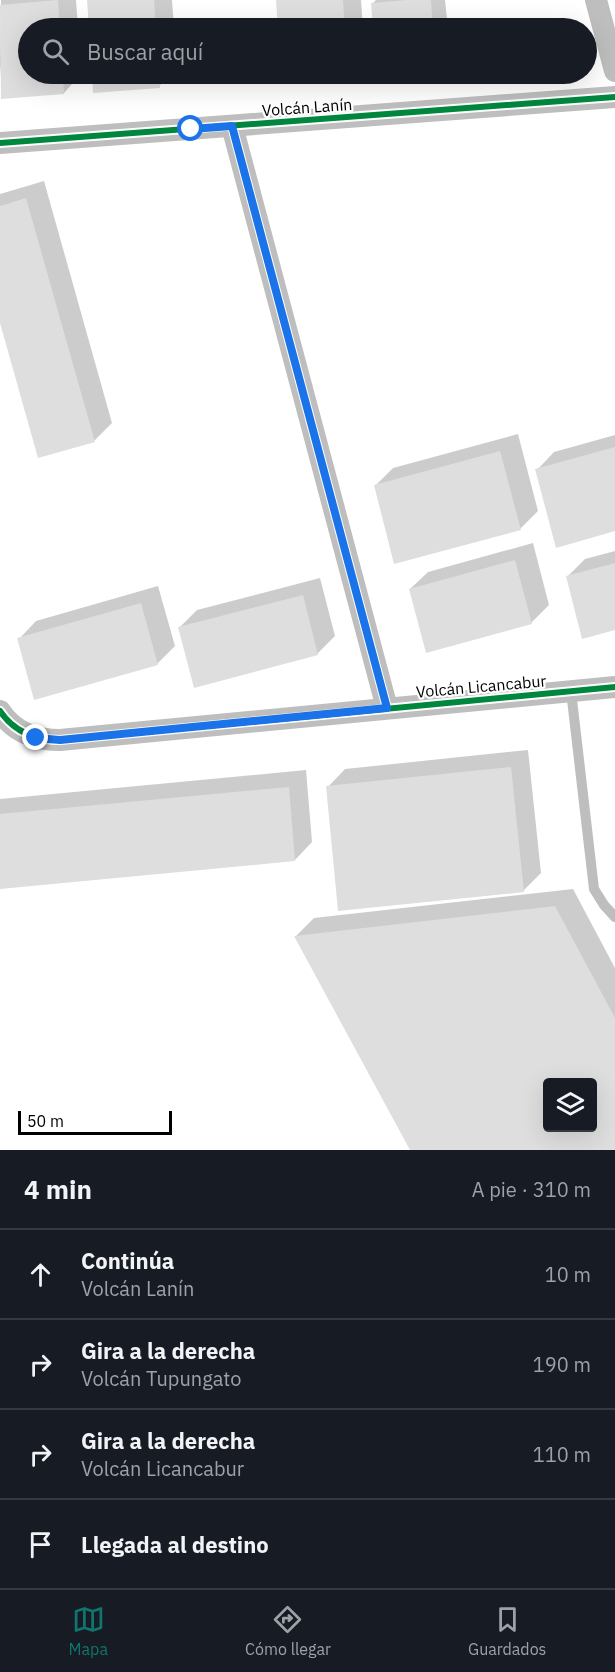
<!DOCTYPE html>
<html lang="es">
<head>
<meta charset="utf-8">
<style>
  body { margin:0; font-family:"IBM Plex Sans",sans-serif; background:#242831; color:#f1f3f6 }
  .controls { position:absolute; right:18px; bottom:18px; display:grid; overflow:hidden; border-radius:6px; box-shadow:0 6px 24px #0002 }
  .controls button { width:54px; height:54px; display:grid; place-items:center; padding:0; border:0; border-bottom:2px solid #363941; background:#171b24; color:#f1f3f6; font:30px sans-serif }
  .scale { position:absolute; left:18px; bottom:15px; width:154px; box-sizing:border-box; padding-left:6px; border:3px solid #000; border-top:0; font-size:16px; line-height:21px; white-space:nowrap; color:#000; -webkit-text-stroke:4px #fff; paint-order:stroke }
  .stop { position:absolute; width:18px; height:18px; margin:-14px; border:4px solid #1a73e8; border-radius:50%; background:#fff }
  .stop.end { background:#1a73e8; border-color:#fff; box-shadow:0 2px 6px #0008 }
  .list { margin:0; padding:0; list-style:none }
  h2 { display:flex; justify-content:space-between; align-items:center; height:78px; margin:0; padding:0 24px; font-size:26px }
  h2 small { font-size:20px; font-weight:400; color:#9ea1a6 }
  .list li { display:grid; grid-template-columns:39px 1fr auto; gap:18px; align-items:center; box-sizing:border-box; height:90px; padding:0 24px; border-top:2px solid #363941 }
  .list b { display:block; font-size:22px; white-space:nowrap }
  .list p { margin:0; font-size:20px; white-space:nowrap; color:#9ea1a6 }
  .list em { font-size:20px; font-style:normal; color:#9ea1a6 }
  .icon { flex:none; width:33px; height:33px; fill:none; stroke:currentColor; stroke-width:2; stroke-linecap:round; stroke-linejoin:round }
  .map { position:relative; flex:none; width:615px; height:1150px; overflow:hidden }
  .search { position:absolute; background:#171b24; box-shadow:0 6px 24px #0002; left:18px; right:18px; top:18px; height:66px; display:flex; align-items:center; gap:15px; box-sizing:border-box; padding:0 21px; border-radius:33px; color:#9ea1a6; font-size:22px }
  .sheet { height:438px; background:#171b24 }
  nav { display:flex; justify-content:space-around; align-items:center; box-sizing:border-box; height:84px; border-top:2px solid #363941; background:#171b24; font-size:16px; color:#9ea1a6 }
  nav a { display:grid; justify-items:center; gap:3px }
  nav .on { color:#0f766e }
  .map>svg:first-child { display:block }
  .shadow { fill:#0003; fill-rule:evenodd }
  .building { fill:#dedede; fill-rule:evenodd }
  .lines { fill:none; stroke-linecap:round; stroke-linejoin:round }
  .lane { stroke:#bebebe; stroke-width:10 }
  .street { stroke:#bebebe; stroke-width:22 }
  .cycleway-casing { stroke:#fff; stroke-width:10 }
  .cycleway { stroke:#00873e; stroke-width:6 }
  .route { stroke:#1a73e8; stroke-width:8 }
  .labels { text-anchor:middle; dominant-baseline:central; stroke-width:4.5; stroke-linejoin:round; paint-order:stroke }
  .street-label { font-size:16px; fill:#000; stroke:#fff }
</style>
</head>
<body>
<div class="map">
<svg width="615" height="1150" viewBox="0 0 615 1150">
  <rect width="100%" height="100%" fill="#fff"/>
  <path class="shadow" d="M 1,0 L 76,0 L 78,28 L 28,28 L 28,74 L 81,74 L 64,93 L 3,98 L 0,64 Z
    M 88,0 L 172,0 L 174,28 L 90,28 Z
    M 278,0 L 361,0 L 363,28 L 279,28 Z
    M 376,0 L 445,0 L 448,28 L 375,28 L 373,3 Z
    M 93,74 L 172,74 L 159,86 L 95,91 Z
    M 44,181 L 112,423 L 94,441 L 0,318 L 0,194 Z
    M 518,434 L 538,511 L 520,529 L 375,486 L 393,468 Z
    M 615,435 L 615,530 L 537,470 L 554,452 Z
    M 533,543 L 549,605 L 531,623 L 410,589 L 428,572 Z
    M 615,551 L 615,628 L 567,577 L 585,559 Z
    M 320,578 L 335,636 L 317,654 L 180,627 L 197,610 Z
    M 158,586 L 175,646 L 157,664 L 19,639 L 36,621 Z
    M 528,750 L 541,873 L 523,891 L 328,787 L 345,769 Z
    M 306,770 L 312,842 L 295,860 L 0,887 L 0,799 Z
    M 573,889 L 615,968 L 615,1150 L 411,1150 L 296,936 L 314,918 ZM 548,1082 L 592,1082 L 592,1128 L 548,1128 Z"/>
  <path class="building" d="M 58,0 L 60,28 L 28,28 L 28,74 L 63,74 L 64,94 L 1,99 L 0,5 Z
    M 87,0 L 154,0 L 156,28 L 89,28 Z
    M 276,0 L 343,0 L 345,28 L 278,28 Z
    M 407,0 L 431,0 L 433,28 L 373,28 L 371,3 Z
    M 92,74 L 159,74 L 160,88 L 93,93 Z
    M 26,198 L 95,442 L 38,458 L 0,323 L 0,206 Z
    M 615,447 L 615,531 L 556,548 L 535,469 Z
    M 500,451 L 521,530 L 394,564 L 374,485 Z
    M 515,560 L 532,624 L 426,653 L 409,589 Z
    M 615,563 L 615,630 L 582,639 L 566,576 Z
    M 303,595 L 318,655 L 194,688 L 178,627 Z
    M 141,603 L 158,665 L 34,700 L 17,638 Z
    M 511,767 L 524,892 L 338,911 L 326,786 Z
    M 289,787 L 295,861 L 0,889 L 0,814 Z
    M 555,906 L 615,1018 L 615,1150 L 410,1150 L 294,936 ZM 548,1082 L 592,1082 L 592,1128 L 548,1128 Z"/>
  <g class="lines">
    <path class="lane" d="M 571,691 L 594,889 L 604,905 L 615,917"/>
    <path class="street" d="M 596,0 L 615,71
      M 232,126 L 387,708
      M 0,143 L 615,97
      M 0,711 C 14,732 36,740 60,740 L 615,687"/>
    <g class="cycleway-casing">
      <path id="cycleway" d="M 232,126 L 387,708
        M 0,143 L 615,97
        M 0,711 C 14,732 36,740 60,740 L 615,687"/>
    </g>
    <use href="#cycleway" class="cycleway"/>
  </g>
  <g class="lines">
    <path class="route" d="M 36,738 L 60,740 L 387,708 L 232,126 L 191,129"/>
  </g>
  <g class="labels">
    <g class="street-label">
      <text transform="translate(307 107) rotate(-4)">Volcán Lanín</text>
      <text transform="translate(481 686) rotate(-5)">Volcán Licancabur</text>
    </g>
  </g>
</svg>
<div class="controls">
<button><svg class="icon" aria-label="layers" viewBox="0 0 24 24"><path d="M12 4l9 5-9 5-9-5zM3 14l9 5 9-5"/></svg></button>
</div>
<div class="scale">50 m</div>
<div class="stop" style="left:191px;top:129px"></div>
<div class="stop end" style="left:36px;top:738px"></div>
<div class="search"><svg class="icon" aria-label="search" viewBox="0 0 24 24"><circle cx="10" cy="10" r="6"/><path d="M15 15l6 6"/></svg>Buscar aquí</div>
</div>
<section class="sheet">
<h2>4 min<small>A pie · 310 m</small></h2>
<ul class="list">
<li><svg class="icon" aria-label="ahead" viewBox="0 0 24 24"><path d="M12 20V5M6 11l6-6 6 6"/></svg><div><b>Continúa</b><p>Volcán Lanín</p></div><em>10 m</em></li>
<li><svg class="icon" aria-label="right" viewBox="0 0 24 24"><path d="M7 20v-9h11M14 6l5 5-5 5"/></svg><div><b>Gira a la derecha</b><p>Volcán Tupungato</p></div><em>190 m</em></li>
<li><svg class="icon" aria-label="right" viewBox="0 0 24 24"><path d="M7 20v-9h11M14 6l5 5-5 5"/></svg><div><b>Gira a la derecha</b><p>Volcán Licancabur</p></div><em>110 m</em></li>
<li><svg class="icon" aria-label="arrive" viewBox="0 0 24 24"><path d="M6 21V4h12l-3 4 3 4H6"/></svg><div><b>Llegada al destino</b></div></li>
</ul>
</section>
<nav>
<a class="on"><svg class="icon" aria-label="map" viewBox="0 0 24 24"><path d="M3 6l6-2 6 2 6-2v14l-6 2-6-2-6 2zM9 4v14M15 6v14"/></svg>Mapa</a>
<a><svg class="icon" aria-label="directions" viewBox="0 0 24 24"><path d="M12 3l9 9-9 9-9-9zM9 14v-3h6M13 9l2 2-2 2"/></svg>Cómo llegar</a>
<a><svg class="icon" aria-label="saved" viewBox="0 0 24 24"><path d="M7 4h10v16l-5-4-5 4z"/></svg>Guardados</a>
</nav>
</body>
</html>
